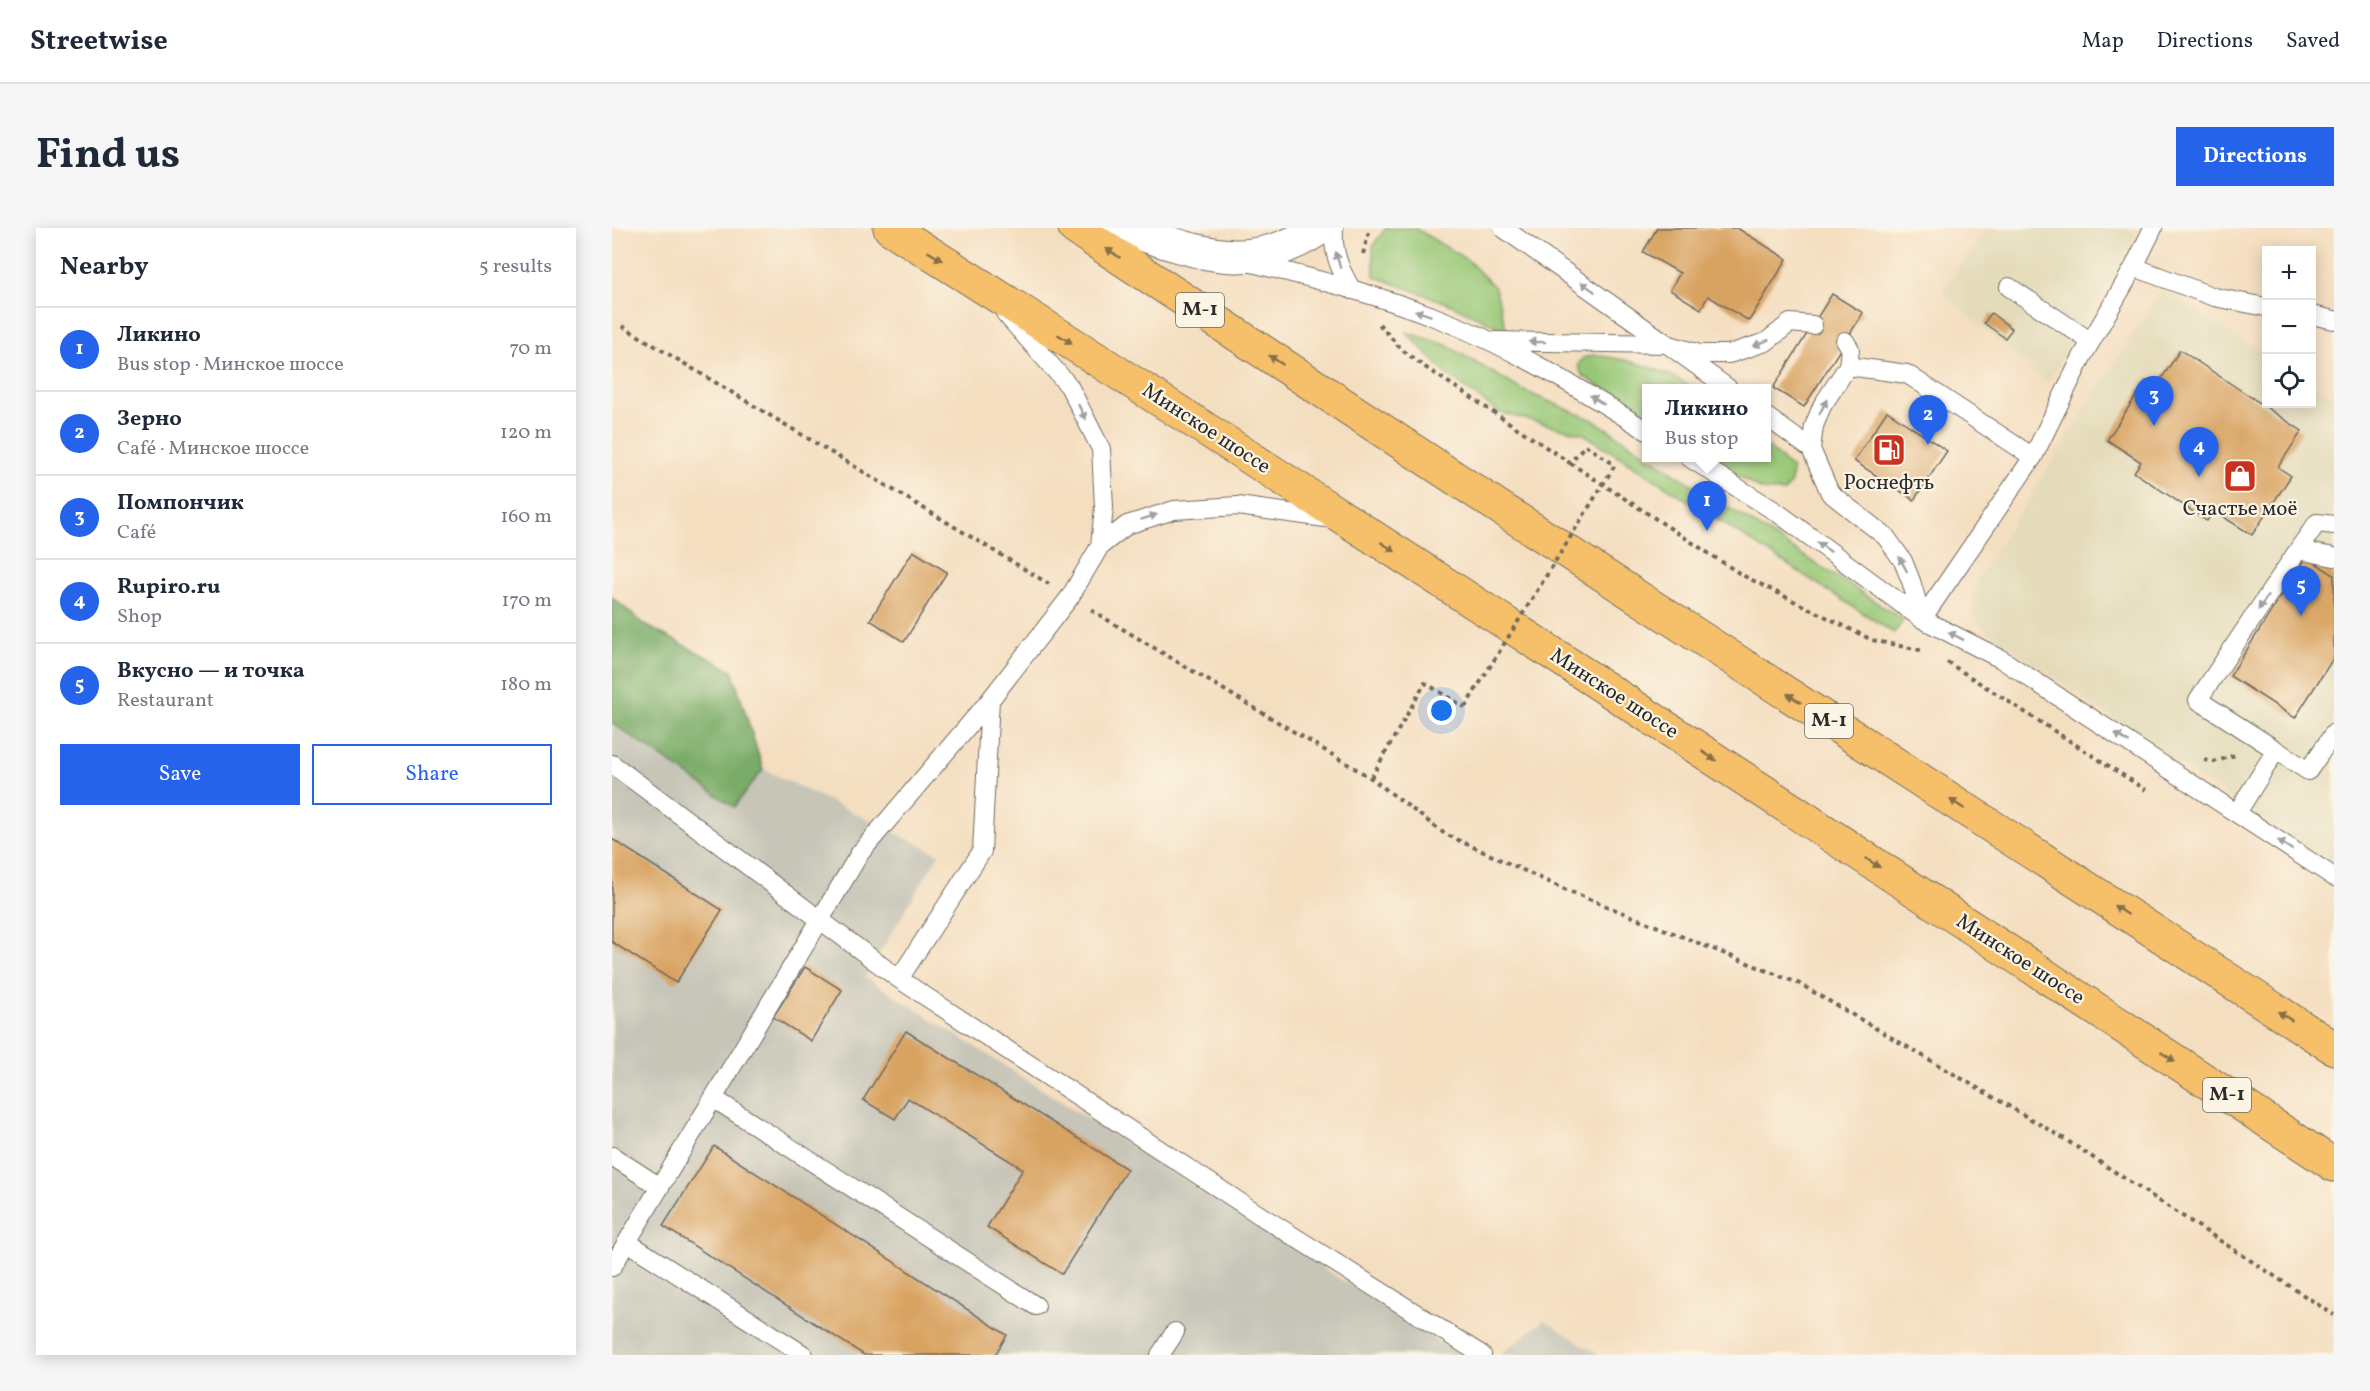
<!DOCTYPE html>
<html lang="en">
<head>
<meta charset="utf-8">
<style>
  body { margin:0; font-family:Vollkorn,serif; background:#f6f6f7; color:#1f2937 }
  .controls { position:absolute; right:18px; top:18px; display:grid; overflow:hidden; border-radius:0px; box-shadow:0 3px 15px #0003 }
  .controls button { width:54px; height:54px; display:grid; place-items:center; padding:0; border:0; border-bottom:2px solid #e0e1e3; background:#fff; color:#1f2937; font:30px sans-serif }
  .you { position:absolute; left:830px; top:483px; width:21px; height:21px; margin:-15px; border:4px solid #fff; border-radius:50%; background:#1a73e8; box-shadow:0 0 0 9px #1a73e833 }
  .badge { display:grid; place-items:center; width:39px; height:39px; border-radius:50%; background:#2563eb; color:#fff; font-size:20px; font-weight:700 }
  .pin { position:absolute; translate:-50% -50px; filter:drop-shadow(0 2px 3px #0008) }
  .pin::after { content:''; position:absolute; top:32px; width:21px; height:18px; background:inherit; clip-path:polygon(0 0,100% 0,50% 100%) }
  .popup { position:absolute; left:1030px; top:156px; width:129px; height:78px; box-sizing:border-box; display:grid; place-content:center; border-radius:0px; background:#fff; filter:drop-shadow(0 2px 4px #0005); font-size:20px; white-space:nowrap; color:#747a83 }
  .popup b { font-size:22px; color:#1f2937 }
  .popup::after { content:''; position:absolute; left:50%; top:100%; margin-left:-12px; border:12px solid transparent; border-top-color:#fff }
  .list { margin:0; padding:0; list-style:none }
  h2 { display:flex; justify-content:space-between; align-items:center; height:78px; margin:0; padding:0 24px; font-size:26px }
  h2 small { font-size:20px; font-weight:400; color:#747a83 }
  .list li { display:grid; grid-template-columns:39px 1fr auto; gap:18px; align-items:center; box-sizing:border-box; height:84px; padding:0 24px; border-top:2px solid #e0e1e3 }
  .list b { display:block; font-size:22px; white-space:nowrap }
  .list p { margin:0; font-size:20px; white-space:nowrap; color:#747a83 }
  .list em { font-size:20px; font-style:normal; color:#747a83 }
  .actions { display:flex; gap:12px; padding:18px 24px }
  .actions a { flex:1; padding:14px 0; border:2px solid #2563eb; border-radius:0px; text-align:center; font-size:21px; color:#2563eb }
  .actions .main { background:#2563eb; color:#fff }
  .icon { flex:none; width:33px; height:33px; fill:none; stroke:currentColor; stroke-width:2; stroke-linecap:round; stroke-linejoin:round }
  .map { position:relative; flex:none; width:1722px; height:1127px; overflow:hidden; border-radius:0px }
  header { display:flex; align-items:center; gap:36px; box-sizing:border-box; height:84px; padding:0 30px; background:#fff; border-bottom:2px solid #e0e1e3 }
  header strong { font-size:28px }
  nav { display:flex; gap:33px; margin-inline-start:auto; font-size:21px }
  .intro { display:flex; align-items:center; justify-content:space-between; box-sizing:border-box; height:144px; padding:0 36px }
  h1 { margin:0; font-size:42px }
  .button { padding:15px 27px; border-radius:0px; background:#2563eb; color:#fff; font-size:21px; font-weight:700 }
  main { display:flex; gap:36px; padding:0 36px }
  aside { flex:1; background:#fff; border-radius:0px; box-shadow:0 3px 15px #0003 }
  .map>svg:first-child { display:block }
  .built { fill:#e4dbba }
  .industrial { fill:#c6c5b8 }
  .green { fill:#97c776; stroke:#617950; stroke-width:1.5 }
  .forest { fill:#79ac67; stroke:#526c49; stroke-width:1.5 }
  .building { fill:#d8a260 }
  .lines { fill:none; stroke-linecap:round; stroke-linejoin:round }
  .service-casing { stroke:#716a5f; stroke-width:20 }
  .tertiary-casing { stroke:#716a5f; stroke-width:35 }
  .trunk-casing { stroke:#716a5f; stroke-width:35 }
  .path { stroke:#716a5f; stroke-width:4; stroke-dasharray:4.5 4.5; stroke-linecap:butt }
  .service { stroke:#fff; stroke-width:18 }
  .tertiary { stroke:#fff; stroke-width:33 }
  .trunk { stroke:#f6c06b; stroke-width:33 }
  .path-bridge { stroke:#716a5f; stroke-width:4; stroke-dasharray:4.5 4.5; stroke-linecap:butt }
  .oneway { fill:#866e48 }
  .oneway2 { fill:#a0a0a0 }
  .labels { text-anchor:middle; dominant-baseline:central; stroke-width:4.5; stroke-linejoin:round; paint-order:stroke }
  .shield { fill:#fcf5e5; stroke:#6a6863; stroke-width:1.5 }
  .shield-label { font-size:20px; font-weight:bold; fill:#2b2b2b }
  .street-label { font-size:21px; fill:#2b2b2b; stroke:#fcf5e5 }
  .poi-label { font-size:21px; fill:#2b2b2b; stroke:#fcf5e5 }
</style>
</head>
<body>
<header>
<strong>Streetwise</strong>
<nav><a>Map</a><a>Directions</a><a>Saved</a></nav>
</header>
<div class="intro"><h1>Find us</h1><a class="button">Directions</a></div>
<main>
<aside>
<h2>Nearby<small>5 results</small></h2>
<ul class="list">
<li><span class="badge">1</span><div><b>Ликино</b><p>Bus stop · Минское шоссе</p></div><em>70 m</em></li>
<li><span class="badge">2</span><div><b>Зерно</b><p>Café · Минское шоссе</p></div><em>120 m</em></li>
<li><span class="badge">3</span><div><b>Помпончик</b><p>Café</p></div><em>160 m</em></li>
<li><span class="badge">4</span><div><b>Rupiro.ru</b><p>Shop</p></div><em>170 m</em></li>
<li><span class="badge">5</span><div><b>Вкусно — и точка</b><p>Restaurant</p></div><em>180 m</em></li>
</ul>
<div class="actions"><a class="main">Save</a><a>Share</a></div>
</aside>
<div class="map">
<svg width="1722" height="1127" viewBox="0 0 1722 1127">
  <rect width="100%" height="100%" fill="#fcf5e5"/>
  <filter id="ink" filterUnits="userSpaceOnUse"><feTurbulence type="fractalNoise" baseFrequency=".0167" numOctaves="2"/><feDisplacementMap in="SourceGraphic" scale="12" xChannelSelector="R" yChannelSelector="G"/><feConvolveMatrix kernelMatrix="1 2 1 2 8 2 1 2 1" color-interpolation-filters="sRGB"/></filter>
  <filter id="wash" filterUnits="userSpaceOnUse"><feTurbulence type="fractalNoise" baseFrequency=".008" numOctaves="4" result="noise"/><feDisplacementMap in="SourceGraphic" scale="24" xChannelSelector="R" yChannelSelector="G"/><feGaussianBlur stdDeviation="1.35" result="paint"/><feColorMatrix in="noise" values="0 0 0 0 0 0 0 0 0 0 0 0 0 0 0 0 0 1.4 0 .05"/><feComposite in="paint" operator="in"/></filter>
  <g filter="url(#wash)">
    <rect width="100%" height="100%" fill="#f4dec0"/>
    <path class="built" d="M 1376,0 L 1515,0 L 1524,6 L 1436,155 L 1329,64 Z
      M 1549,62 L 1654,127 L 1654,176 L 1700,176 L 1700,155 L 1722,169 L 1722,638 L 1709,631 L 1542,519 L 1376,404 L 1361,390 L 1360,371 L 1366,350 Z"/>
    <path class="industrial" d="M 0,495 L 122,579 L 151,541 L 327,626 L 253,749 L 848,1127 L 0,1127 Z
      M 932,1092 L 987,1127 L 888,1127 Z"/>
    <path class="green" d="M 774,0 L 803,0 L 857,33 L 883,60 L 895,103 L 835,75 L 762,48 L 761,17 Z
      M 794,104 L 834,117 L 910,162 L 983,193 L 1035,227 L 1035,230 L 1039,230 L 1292,392 L 1282,405 L 972,206 L 886,184 L 834,146 Z
      M 982,127 C 1017,131 1051,140 1080,160 L 1035,160 L 1035,190 L 970,147 L 966,137 L 971,130 Z
      M 1155,218 L 1180,241 L 1179,255 L 1172,264 L 1150,262 L 1097,230 L 1155,230 Z"/>
    <path class="forest" d="M 0,369 L 35,398 L 120,442 L 151,541 L 122,579 L 0,495 Z"/>
    <g id="blocks">
      <path class="building" d="M 1045,0 L 1125,0 L 1175,31 L 1137,93 L 1096,68 L 1089,81 L 1058,62 L 1068,45 L 1031,24 Z
        M 1220,66 L 1251,85 L 1192,179 L 1161,160 Z
        M 1379,85 L 1400,101 L 1393,110 L 1372,95 Z
        M 1568,122 L 1690,203 L 1666,239 L 1679,248 L 1640,307 L 1602,283 L 1595,293 L 1522,244 L 1529,234 L 1495,212 L 1534,153 L 1544,159 Z
        M 1275,183 L 1335,223 L 1302,272 L 1242,233 Z
        M 301,323 L 335,344 L 292,414 L 258,392 Z
        M 1694,329 L 1722,347 L 1722,429 L 1683,490 L 1618,448 Z
        M 0,611 L 110,682 L 64,755 L 0,714 Z
        M 193,739 L 230,762 L 199,813 L 161,789 Z
        M 294,803 L 515,941 L 450,1046 L 375,999 L 411,941 L 296,870 L 283,891 L 251,872 Z
        M 102,918 L 395,1107 L 383,1127 L 252,1127 L 51,998 Z"/>
    </g>
  </g>
  <g filter="url(#ink)">
    <use href="#blocks" fill-opacity="0" stroke="#716a5f" stroke-width="1.5"/>
    <g class="lines">
      <g class="service-casing">
        <path id="service" d="M 722,0 C 720,24 728,42 740,62
          M 891,0 L 1055,116 L 1088,126 L 1117,126 L 1154,114 L 1178,95 L 1201,97
          M 636,34 C 699,50 764,66 825,90 C 900,119 967,160 1035,203
          M 1522,39 L 1602,69 L 1654,79
          M 1397,59 L 1478,113
          M 393,85 L 457,158 L 489,221 L 492,279 L 488,318
          M 1700,87 L 1722,92
          M 883,113 L 1055,116 L 1116,160
          M 1233,113 L 1238,121 L 1236,138 L 1210,178 L 1202,198 L 1199,221 L 1218,265 L 1274,309 L 1291,333 L 1299,353 L 1310,391
          M 1236,138 L 1295,146 L 1421,229
          M 1155,189 L 1199,221
          M 1078,230 L 1166,285 L 1310,391 L 1389,431 L 1722,649
          M 1686,322 L 1705,295 L 1722,297
          M 1310,391 L 1421,229 L 1470,129 L 1522,39 L 1541,0
          M 378,472 L 370,623 L 287,751 L 646,986 L 870,1127
          M 1664,522 L 1586,472 L 1686,322 L 1722,329
          M 0,536 L 287,751
          M 1625,585 L 1664,522 L 1696,543 L 1722,505
          M 101,870 L 424,1078
          M 0,928 L 48,959
          M 15,1014 L 192,1127
          M 0,1039 L 248,625 L 378,472 L 458,369 L 488,318 L 515,297 L 562,282 L 626,278 L 721,291
          M 548,1127 L 563,1104"/>
      </g>
      <g class="tertiary-casing">
        <path id="tertiary" d="M 508,0 C 585,22 634,50 708,0"/>
      </g>
      <g class="trunk-casing">
        <path id="trunk" d="M 278,0 C 763,306 1242,623 1722,937
          M 463,0 L 899,287 L 1722,820"/>
      </g>
      <path class="path" d="M 751,26 L 758,0
        M 767,96 L 790,122 L 810,137 L 958,235 L 973,217 L 1003,237
        M 10,98 L 437,356
        M 958,235 L 1130,347 L 1260,412 L 1312,423
        M 479,382 L 759,550 L 833,606 L 952,661 L 1188,756 L 1451,910 L 1722,1087
        M 1335,434 L 1534,562
        M 1592,532 L 1602,534 L 1623,527
        M 759,550 L 813,455 L 853,479"/>
      <use href="#service" class="service"/>
      <use href="#tertiary" class="tertiary"/>
      <use href="#trunk" class="trunk"/>
      <path class="path-bridge" d="M 853,479 L 1003,237"/>
    </g>
    <defs><path id="oneway-solid" d="M-6-.8H1V-3.2L6.5 0L1 3.2V.8H-6Z" transform="scale(1.5)"/></defs>
    <g class="oneway">
      <use href="#oneway-solid" transform="translate(501 25) rotate(-147)"/>
      <use href="#oneway-solid" transform="translate(323 28) rotate(32)"/>
      <use href="#oneway-solid" transform="translate(453 111) rotate(32)"/>
      <use href="#oneway-solid" transform="translate(664 132) rotate(-147)"/>
      <use href="#oneway-solid" transform="translate(776 319) rotate(33)"/>
      <use href="#oneway-solid" transform="translate(1182 470) rotate(-147)"/>
      <use href="#oneway-solid" transform="translate(1097 528) rotate(33)"/>
      <use href="#oneway-solid" transform="translate(1345 576) rotate(-147)"/>
      <use href="#oneway-solid" transform="translate(1261 635) rotate(33)"/>
      <use href="#oneway-solid" transform="translate(1509 682) rotate(-147)"/>
      <use href="#oneway-solid" transform="translate(1673 788) rotate(-147)"/>
      <use href="#oneway-solid" transform="translate(1556 829) rotate(33)"/>
    </g>
    <g class="oneway2">
      <use href="#oneway-solid" transform="translate(726 32) rotate(-106)"/>
      <use href="#oneway-solid" transform="translate(976 59) rotate(-145)"/>
      <use href="#oneway-solid" transform="translate(811 85) rotate(-162)"/>
      <use href="#oneway-solid" transform="translate(925 114) rotate(-179)"/>
      <use href="#oneway-solid" transform="translate(1149 115) rotate(157)"/>
      <use href="#oneway-solid" transform="translate(985 172) rotate(-148)"/>
      <use href="#oneway-solid" transform="translate(1211 179) rotate(-63)"/>
      <use href="#oneway-solid" transform="translate(470 184) rotate(64)"/>
      <use href="#oneway-solid" transform="translate(537 289) rotate(-18)"/>
      <use href="#oneway-solid" transform="translate(1212 319) rotate(-144)"/>
      <use href="#oneway-solid" transform="translate(1291 336) rotate(-118)"/>
      <use href="#oneway-solid" transform="translate(1651 375) rotate(124)"/>
      <use href="#oneway-solid" transform="translate(1344 408) rotate(-153)"/>
      <use href="#oneway-solid" transform="translate(1510 510) rotate(-147)"/>
      <use href="#oneway-solid" transform="translate(1673 617) rotate(-146)"/>
    </g>
  </g>
  <defs>
    <g id="fuel-square" transform="scale(1.725)"><rect x="-9" y="-9" width="18" height="18" rx="4" fill="#c8321e" stroke="#fcf5e5"/><path d="M-5.5-6h7V0h2V4h1.3V-2.5L3-4.5l.8-.8L6-3V5H2.5V1h-1V6h-7ZM-4.2-4.7v3.2H.2V-4.7Z" fill="#fff"/></g>
    <g id="shop-square" transform="scale(1.725)"><rect x="-9" y="-9" width="18" height="18" rx="4" fill="#c8321e" stroke="#fcf5e5"/><path d="M-5-2.5h2.3a2.7 3.5 0 0 1 5.4 0H5L5.5 6h-11ZM-1.5-2.5h3a1.5 2.3 0 0 0-3 0Z" fill="#fff"/></g>
  </defs>
  <g fill-rule="evenodd">
    <use href="#fuel-square" x="1277" y="222"/>
    <use href="#shop-square" x="1628" y="248"/>
  </g>
  <g class="labels">
    <g class="shield">
      <rect x="564" y="65" width="48" height="34" rx="4.5"/>
      <rect x="1193" y="476" width="48" height="34" rx="4.5"/>
      <rect x="1591" y="850" width="48" height="34" rx="4.5"/>
    </g>
    <g class="shield-label">
      <text x="588" y="82">М-1</text>
      <text x="1217" y="493">М-1</text>
      <text x="1615" y="867">М-1</text>
    </g>
    <g class="street-label">
      <text transform="translate(594 201) rotate(33)">Минское шоссе</text>
      <text transform="translate(1002 466) rotate(33)">Минское шоссе</text>
      <text transform="translate(1408 732) rotate(33)">Минское шоссе</text>
    </g>
    <g class="poi-label">
      <text x="1277" y="255">Роснефть</text>
      <text x="1628" y="281">Счастье моё</text>
    </g>
  </g>
</svg>
<div class="controls">
<button>+</button>
<button>−</button>
<button><svg class="icon" aria-label="locate" viewBox="0 0 24 24"><circle cx="12" cy="12" r="6"/><path d="M12 2v4M12 18v4M2 12h4M18 12h4"/></svg></button>
</div>
<div class="you"></div>
<div class="pin badge" style="left:1095px;top:303px">1</div>
<div class="popup"><b>Ликино</b>Bus stop</div>
<div class="pin badge" style="left:1316px;top:217px">2</div>
<div class="pin badge" style="left:1542px;top:198px">3</div>
<div class="pin badge" style="left:1587px;top:249px">4</div>
<div class="pin badge" style="left:1689px;top:388px">5</div>
</div>
</main>
</body>
</html>
